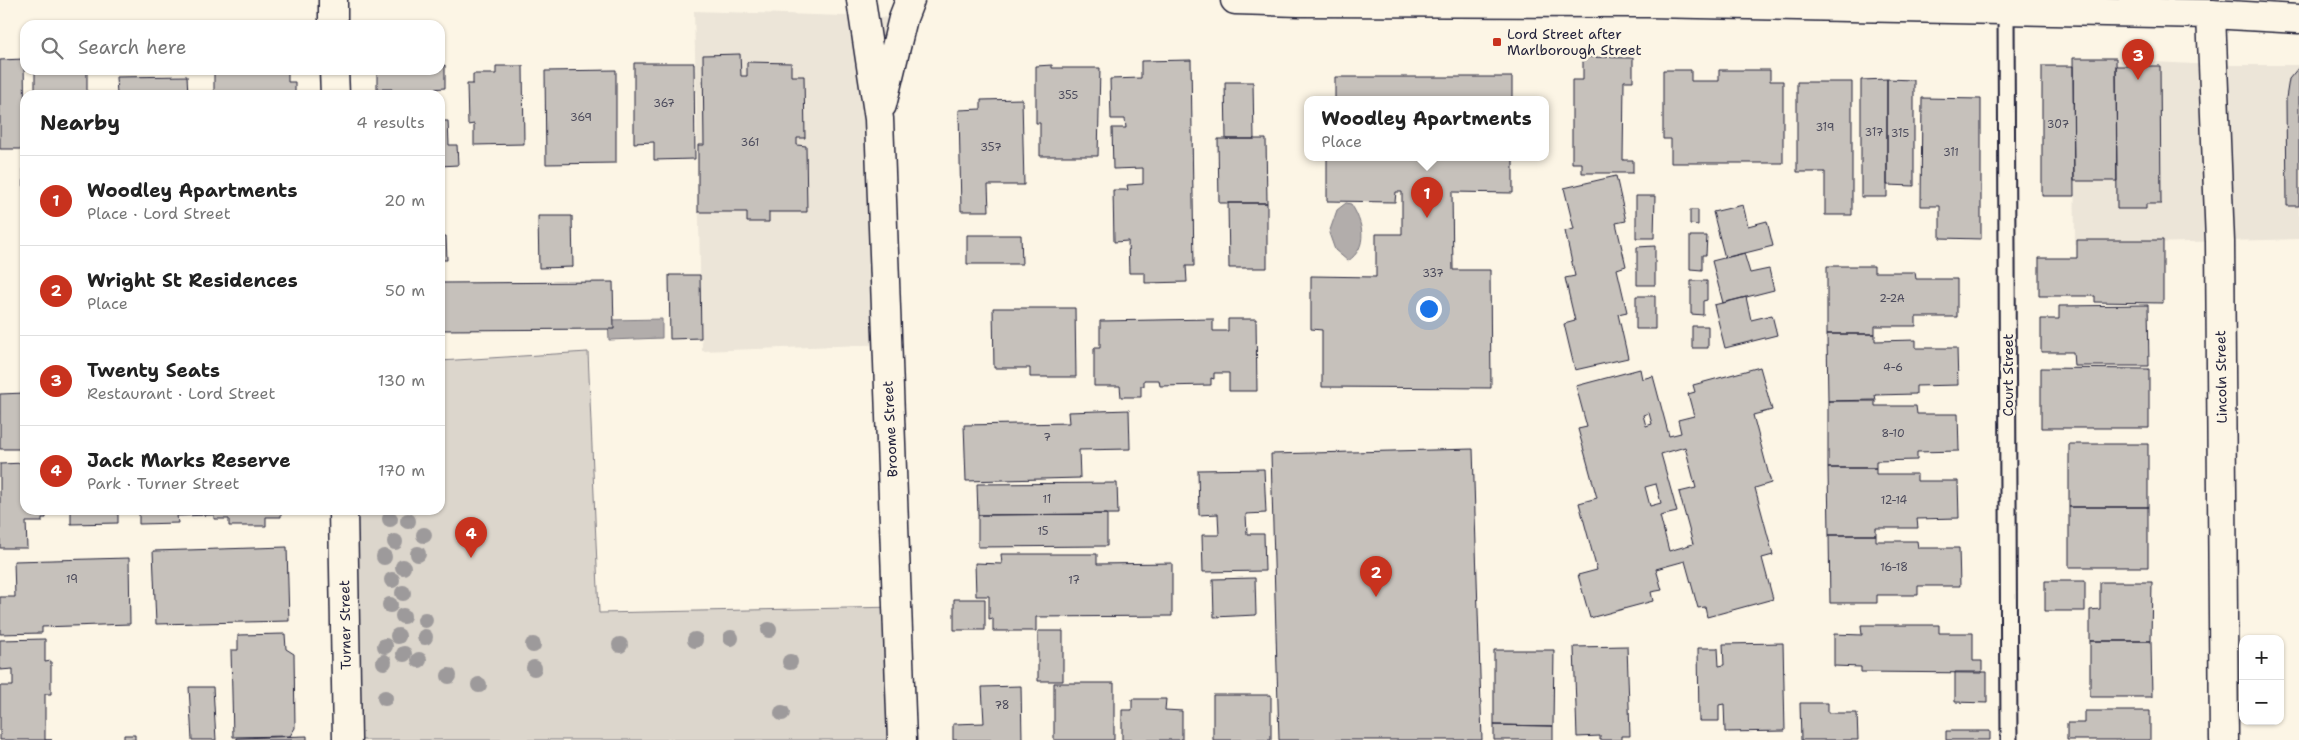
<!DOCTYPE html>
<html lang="en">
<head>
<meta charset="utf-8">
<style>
  body { margin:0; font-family:"Shantell Sans",sans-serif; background:#f6f6f6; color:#222 }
  .controls { position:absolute; right:15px; bottom:15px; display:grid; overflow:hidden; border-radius:10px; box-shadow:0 1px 4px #0004 }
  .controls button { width:45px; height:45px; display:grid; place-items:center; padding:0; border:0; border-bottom:1px solid #e0e0e0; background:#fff; color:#222; font:25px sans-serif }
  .you { position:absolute; left:1428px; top:308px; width:18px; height:18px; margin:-12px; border:4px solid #fff; border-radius:50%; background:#1a73e8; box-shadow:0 0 0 8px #1a73e833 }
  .badge { display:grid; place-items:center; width:32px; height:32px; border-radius:50%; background:#c8321e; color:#fff; font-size:16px; font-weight:700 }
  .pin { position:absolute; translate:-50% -41px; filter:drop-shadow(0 1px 2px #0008) }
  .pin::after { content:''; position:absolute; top:26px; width:18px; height:15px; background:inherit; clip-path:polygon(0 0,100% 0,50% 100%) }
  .popup { position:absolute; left:1304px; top:96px; width:245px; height:65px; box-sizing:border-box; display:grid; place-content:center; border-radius:10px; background:#fff; filter:drop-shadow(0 1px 4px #0005); font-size:16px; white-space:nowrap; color:#767676 }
  .popup b { font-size:19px; color:#222 }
  .popup::after { content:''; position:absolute; left:50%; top:100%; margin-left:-10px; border:10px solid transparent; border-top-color:#fff }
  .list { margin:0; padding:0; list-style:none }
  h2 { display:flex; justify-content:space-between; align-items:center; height:65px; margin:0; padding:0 20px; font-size:21px }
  h2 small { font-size:16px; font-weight:400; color:#767676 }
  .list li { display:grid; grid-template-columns:32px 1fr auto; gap:15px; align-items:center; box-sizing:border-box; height:90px; padding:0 20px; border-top:1px solid #e0e0e0 }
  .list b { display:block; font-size:19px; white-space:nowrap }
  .list p { margin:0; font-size:16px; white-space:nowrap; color:#767676 }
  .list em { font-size:16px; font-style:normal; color:#767676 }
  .icon { flex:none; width:28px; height:28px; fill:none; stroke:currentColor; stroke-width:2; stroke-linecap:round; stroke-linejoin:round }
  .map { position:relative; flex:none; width:2299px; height:740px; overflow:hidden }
  .search { position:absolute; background:#fff; box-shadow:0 1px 4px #0004; left:20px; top:20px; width:425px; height:55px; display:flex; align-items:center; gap:12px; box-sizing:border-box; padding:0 18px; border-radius:15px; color:#767676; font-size:19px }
  .panel { position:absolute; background:#fff; box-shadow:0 1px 4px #0004; left:20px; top:90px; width:425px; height:425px; border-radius:15px }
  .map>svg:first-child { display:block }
  .built { fill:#ece5d8 }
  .green { fill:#dcd6cc; stroke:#7f7c84 }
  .water { fill:#b2adab; stroke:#78757e }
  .building { fill:#c6c1bb; stroke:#22223b; fill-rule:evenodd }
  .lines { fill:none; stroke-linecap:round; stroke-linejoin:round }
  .lane-casing { stroke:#22223b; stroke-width:19 }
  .street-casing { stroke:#22223b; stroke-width:31 }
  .primary-casing { stroke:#22223b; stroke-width:31 }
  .lane { stroke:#fcf5e5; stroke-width:15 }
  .street { stroke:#fcf5e5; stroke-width:28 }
  .primary { stroke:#fcf5e5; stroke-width:28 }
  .tree { fill:#9d9a9b }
  .poi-dot { fill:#c8321e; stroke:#fcf5e5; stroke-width:2 }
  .labels { text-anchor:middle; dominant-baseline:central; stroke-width:5; stroke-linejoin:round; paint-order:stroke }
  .number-label { font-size:11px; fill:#4b4a5b }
  .poi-label { font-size:14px; fill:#22223b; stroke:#fcf5e5; text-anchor:start }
  .street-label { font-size:14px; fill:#22223b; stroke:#fcf5e5 }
</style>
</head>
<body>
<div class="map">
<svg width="2299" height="740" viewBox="0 0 2299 740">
  <rect width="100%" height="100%" fill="#fcf5e5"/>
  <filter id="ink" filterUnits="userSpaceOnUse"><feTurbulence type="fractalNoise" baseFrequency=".02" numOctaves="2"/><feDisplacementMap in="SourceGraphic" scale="10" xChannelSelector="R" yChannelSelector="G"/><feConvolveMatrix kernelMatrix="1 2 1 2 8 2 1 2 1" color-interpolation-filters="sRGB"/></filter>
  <g filter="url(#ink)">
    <path class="built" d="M 694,11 L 903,18 L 879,119 L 891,344 L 702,351 Z
      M 2073,58 L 2214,65 L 2299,65 L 2299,239 L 2075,245 Z"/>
    <path class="green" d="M 588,352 L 599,613 L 898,607 L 902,740 L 347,740 L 343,510 L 440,510 L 440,361 Z"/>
    <path class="water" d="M 1346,203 L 1351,204 C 1363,222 1369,247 1348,261 L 1335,250 L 1329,233 L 1337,210 Z
      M 662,319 L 662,338 L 609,340 L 608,320 Z"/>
    <path class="building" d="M 440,54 L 442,66 L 445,65 L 445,88 L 430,89 L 430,95 L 392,95 L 392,89 L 377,89 L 377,70 L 440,70 Z
      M 740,54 L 741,76 L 747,76 L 747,62 L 791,63 L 791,76 L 804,76 L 805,138 L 797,138 L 797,145 L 806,146 L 807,212 L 769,212 L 769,222 L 747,222 L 747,212 L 698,212 L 698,145 L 704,145 L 703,55 Z
      M 1583,57 L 1633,58 L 1633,81 L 1624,81 L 1623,160 L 1633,160 L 1633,173 L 1582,173 L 1582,163 L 1572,163 L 1572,80 L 1583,80 Z
      M 2073,58 L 2116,58 L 2117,181 L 2074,181 Z
      M 24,59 L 25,145 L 23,145 L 23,149 L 0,149 L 0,60 Z
      M 1191,60 L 1194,266 L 1186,266 L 1187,282 L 1145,283 L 1145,273 L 1129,273 L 1128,241 L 1114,242 L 1113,190 L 1128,190 L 1127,185 L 1143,184 L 1143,168 L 1113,169 L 1112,128 L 1126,128 L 1125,119 L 1111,119 L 1110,79 L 1141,78 L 1141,61 Z
      M 634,63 L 694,63 L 695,159 L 654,160 L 654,142 L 634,143 Z
      M 1052,65 L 1052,68 L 1100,68 L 1098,156 L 1040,156 L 1040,123 L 1036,123 L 1036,66 Z
      M 496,66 L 523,66 L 524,144 L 474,145 L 474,124 L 468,125 L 467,84 L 473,84 L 473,74 L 496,74 Z
      M 2042,66 L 2073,66 L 2074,196 L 2042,196 Z
      M 2116,66 L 2160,66 L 2161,204 L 2146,204 L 2146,209 L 2117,209 Z
      M 2299,67 L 2299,206 L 2287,206 L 2286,98 L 2289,79 Z
      M 35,70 L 87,70 L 87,95 L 35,95 Z
      M 214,70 L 288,70 L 288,82 L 295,82 L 295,95 L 214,95 Z
      M 616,70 L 616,163 L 546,164 L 545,71 Z
      M 1663,70 L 1691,70 L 1691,81 L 1719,81 L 1719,70 L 1770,70 L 1770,81 L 1783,81 L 1783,163 L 1671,163 L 1671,139 L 1663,139 Z
      M 187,76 L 188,95 L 117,95 L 116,77 Z
      M 1335,77 L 1512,77 L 1512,99 L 1335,99 Z
      M 1887,79 L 1914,80 L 1914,186 L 1887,185 Z
      M 1887,79 L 1887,197 L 1861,197 L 1861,80 Z
      M 1225,82 L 1253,82 L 1254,139 L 1226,139 Z
      M 1797,82 L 1852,82 L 1852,215 L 1825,215 L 1825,172 L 1797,172 Z
      M 1922,98 L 1981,99 L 1981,239 L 1940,238 L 1940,206 L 1921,206 Z
      M 1022,99 L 1024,185 L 988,185 L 989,211 L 961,211 L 959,110 L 981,109 L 981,100 Z
      M 440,109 L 443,109 L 443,121 L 448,121 L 449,145 L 457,145 L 458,165 L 440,166 Z
      M 1218,139 L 1266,139 L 1267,203 L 1219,203 Z
      M 23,145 L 25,145 L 25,325 L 23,149 Z
      M 1327,157 L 1513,157 L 1513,193 L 1452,192 L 1453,270 L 1490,270 L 1491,388 L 1322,387 L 1322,330 L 1311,329 L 1311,276 L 1376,277 L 1376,234 L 1402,234 L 1402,192 L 1396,192 L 1395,202 L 1327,201 Z
      M 1616,176 L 1626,221 L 1616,223 L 1626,266 L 1617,269 L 1627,312 L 1618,314 L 1628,358 L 1575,370 L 1564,324 L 1575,321 L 1565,278 L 1575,276 L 1565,231 L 1574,229 L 1564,188 Z
      M 440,189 L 442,189 L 443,236 L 446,236 L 447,260 L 440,260 Z
      M 1636,196 L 1655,196 L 1654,238 L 1636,238 Z
      M 1228,203 L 1267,203 L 1267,268 L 1229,268 Z
      M 1743,205 L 1748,226 L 1767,221 L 1773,246 L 1725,258 L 1713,212 Z
      M 1690,210 L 1698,210 L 1698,225 L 1690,224 Z
      M 538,216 L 572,216 L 573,267 L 539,268 Z
      M 967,235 L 1021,235 L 1022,264 L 967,264 Z
      M 1690,236 L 1707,236 L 1706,255 L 1702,255 L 1702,270 L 1690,269 Z
      M 2077,240 L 2163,240 L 2163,303 L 2095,302 L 2095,296 L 2039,296 L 2039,258 L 2077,258 Z
      M 1655,246 L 1655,285 L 1637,285 L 1637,247 Z
      M 1744,253 L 1750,273 L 1769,269 L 1774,290 L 1723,303 L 1712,261 Z
      M 1827,266 L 1874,266 L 1874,272 L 1915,272 L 1916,279 L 1957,279 L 1957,317 L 1916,317 L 1916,326 L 1875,326 L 1875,334 L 1827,334 Z
      M 669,275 L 700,275 L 701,338 L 670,339 Z
      M 1691,281 L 1707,281 L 1707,300 L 1703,301 L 1703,315 L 1691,314 Z
      M 613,282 L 614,329 L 440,330 L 440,283 Z
      M 1636,296 L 1655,296 L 1655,329 L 1636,329 Z
      M 1746,297 L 1751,320 L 1772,315 L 1777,335 L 1725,348 L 1714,305 Z
      M 2148,305 L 2149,366 L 2074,366 L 2073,352 L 2041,352 L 2041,319 L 2059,319 L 2059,306 Z
      M 993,308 L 1075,308 L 1076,377 L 1030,377 L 1030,368 L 994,368 Z
      M 1213,319 L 1213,331 L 1228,331 L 1228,319 L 1256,319 L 1257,391 L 1229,391 L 1229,373 L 1214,373 L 1214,379 L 1211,378 L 1211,385 L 1160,386 L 1159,380 L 1144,380 L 1144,386 L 1141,386 L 1141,397 L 1121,397 L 1120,386 L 1094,386 L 1094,348 L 1100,348 L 1100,321 Z
      M 1692,326 L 1708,326 L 1708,348 L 1692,348 Z
      M 1827,334 L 1875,334 L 1875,341 L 1916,340 L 1916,348 L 1957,348 L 1958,385 L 1916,386 L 1916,394 L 1875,395 L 1876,400 L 1828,401 Z
      M 1760,367 L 1772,410 L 1753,415 L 1771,483 L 1755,488 L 1773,555 L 1762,558 L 1773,599 L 1707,617 L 1705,607 L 1698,608 L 1685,561 L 1656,569 L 1662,590 L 1651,592 L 1653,601 L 1590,618 L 1578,575 L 1597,570 L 1579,503 L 1597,498 L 1578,429 L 1587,427 L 1576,386 L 1640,369 L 1642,379 L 1653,376 L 1669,436 L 1681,433 L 1678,420 L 1694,416 L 1688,394 L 1695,392 L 1693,385 ZM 1649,413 L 1652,424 L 1646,426 L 1643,415 ZM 1685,447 L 1696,488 L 1679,492 L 1693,544 L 1669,551 L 1660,516 L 1677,512 L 1661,454 ZM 1656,484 L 1661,503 L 1650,506 L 1645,487 Z
      M 2041,368 L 2149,369 L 2149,428 L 2041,428 Z
      M 25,393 L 25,454 L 20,454 L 20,449 L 0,449 L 0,394 Z
      M 1828,401 L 1875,401 L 1875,406 L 1916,406 L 1917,414 L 1958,414 L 1959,451 L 1917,452 L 1917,460 L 1876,461 L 1876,468 L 1828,468 Z
      M 1129,410 L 1130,449 L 1079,450 L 1080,478 L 966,481 L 964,425 L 1069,423 L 1068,412 Z
      M 2069,444 L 2148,444 L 2148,507 L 2069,507 Z
      M 1473,449 L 1482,740 L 1279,740 L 1271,454 Z
      M 25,463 L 25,510 L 46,510 L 46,518 L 42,518 L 42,522 L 26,522 L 27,548 L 0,548 L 0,464 Z
      M 1828,468 L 1876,468 L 1876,474 L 1917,474 L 1917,481 L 1958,481 L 1959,518 L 1917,519 L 1918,528 L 1876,528 L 1876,535 L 1829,535 Z
      M 1264,469 L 1266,513 L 1246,514 L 1247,534 L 1264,534 L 1265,571 L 1203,572 L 1202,535 L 1219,535 L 1218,514 L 1199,515 L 1198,470 Z
      M 1117,483 L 1118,514 L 978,515 L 977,484 Z
      M 2069,507 L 2148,507 L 2148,567 L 2069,567 Z
      M 71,510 L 118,510 L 118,523 L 71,524 Z
      M 139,510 L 281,510 L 281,517 L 266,517 L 266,526 L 229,526 L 229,519 L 214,519 L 214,515 L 177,516 L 178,523 L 139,524 Z
      M 1107,514 L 1107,546 L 978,547 L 978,515 Z
      M 1829,535 L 1876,535 L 1876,541 L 1917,541 L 1918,548 L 1959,548 L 1960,586 L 1918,586 L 1918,595 L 1877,595 L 1877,603 L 1830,603 Z
      M 287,547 L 289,621 L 156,624 L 153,551 Z
      M 1001,554 L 1097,554 L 1097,564 L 1172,563 L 1172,616 L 1036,617 L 1036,631 L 993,631 L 993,618 L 989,619 L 989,596 L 976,596 L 975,563 L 1002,564 Z
      M 129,558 L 130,624 L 42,627 L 42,633 L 0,634 L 0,597 L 15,597 L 14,561 Z
      M 1255,578 L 1256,615 L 1214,617 L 1213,579 Z
      M 2045,581 L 2085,581 L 2085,611 L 2045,611 Z
      M 2100,582 L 2152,582 L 2151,641 L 2090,641 L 2090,610 L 2100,609 Z
      M 954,599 L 985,599 L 985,630 L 954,630 Z
      M 1861,625 L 1939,625 L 1939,633 L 1973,633 L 1973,661 L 1982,661 L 1982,673 L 1861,672 L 1861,667 L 1834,666 L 1834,634 L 1862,635 Z
      M 1038,631 L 1063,631 L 1063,681 L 1038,681 Z
      M 285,634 L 286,649 L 294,654 L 295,728 L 290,736 L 233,737 L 231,650 L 238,650 L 238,635 Z
      M 45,639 L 45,662 L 51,661 L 51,694 L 45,694 L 45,740 L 52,740 L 0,740 L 0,686 L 13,686 L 13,669 L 0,670 L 0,640 Z
      M 2090,641 L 2151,641 L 2152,697 L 2090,697 Z
      M 1783,643 L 1785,731 L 1725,732 L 1724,704 L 1719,705 L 1719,721 L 1699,721 L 1698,648 L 1718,648 L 1719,666 L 1724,665 L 1723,644 Z
      M 1627,646 L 1630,736 L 1621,736 L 1621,740 L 1600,740 L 1600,736 L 1577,737 L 1574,647 Z
      M 1494,650 L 1554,650 L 1553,726 L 1494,725 Z
      M 1955,672 L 1987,672 L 1987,703 L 1955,702 Z
      M 1054,683 L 1114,683 L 1114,740 L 1054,740 Z
      M 1021,686 L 1022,740 L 953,740 L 953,724 L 984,723 L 982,687 Z
      M 189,687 L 213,687 L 216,740 L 192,740 Z
      M 1213,695 L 1271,695 L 1271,740 L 1213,740 Z
      M 1132,699 L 1166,699 L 1165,710 L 1182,711 L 1182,740 L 1122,740 L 1122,710 L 1132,710 Z
      M 1800,703 L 1828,703 L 1828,713 L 1857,713 L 1858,740 L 1801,740 Z
      M 2085,711 L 2150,711 L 2150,740 L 2067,740 L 2067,723 L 2085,723 Z
      M 1494,725 L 1553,726 L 1553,740 L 1494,740 Z
      M 1946,731 L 1990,731 L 1990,740 L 1946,740 Z
      M 124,735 L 135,735 L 135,740 L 124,740 Z
      M 307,736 L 307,740 L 237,740 L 237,738 Z"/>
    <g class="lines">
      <g class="lane-casing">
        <path id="lane" d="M 2006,10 L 2009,740"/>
      </g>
      <g class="street-casing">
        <path id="street" d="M 333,0 L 333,25
          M 861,0 L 879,119 L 902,740
          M 2211,14 L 2220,242 L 2224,740
          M 334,70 L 335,95
          M 882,105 L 903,18 L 910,0
          M 343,510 L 347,740"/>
      </g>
      <g class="primary-casing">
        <path id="primary" d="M 1235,0 L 1299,2 L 1648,3 L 2211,14 L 2299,19"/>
      </g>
      <use href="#lane" class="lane"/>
      <use href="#street" class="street"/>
      <use href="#primary" class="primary"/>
    </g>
    <g class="tree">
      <circle cx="390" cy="519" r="8"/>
      <circle cx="408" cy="521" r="8"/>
      <circle cx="424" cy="535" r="8"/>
      <circle cx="395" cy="542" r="8"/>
      <circle cx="418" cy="554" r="8"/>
      <circle cx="384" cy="557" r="8"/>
      <circle cx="403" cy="567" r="8"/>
      <circle cx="392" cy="580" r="8"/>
      <circle cx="403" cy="593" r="8"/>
      <circle cx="390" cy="605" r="8"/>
      <circle cx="403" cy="616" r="8"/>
      <circle cx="425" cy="620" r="8"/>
      <circle cx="769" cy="630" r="8"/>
      <circle cx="398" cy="636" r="8"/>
      <circle cx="425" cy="637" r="8"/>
      <circle cx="731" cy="638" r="8"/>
      <circle cx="695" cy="640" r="8"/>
      <circle cx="533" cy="645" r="8"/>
      <circle cx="620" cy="645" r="8"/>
      <circle cx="385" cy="646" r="8"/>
      <circle cx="404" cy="654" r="8"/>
      <circle cx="419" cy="660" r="8"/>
      <circle cx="384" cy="662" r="8"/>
      <circle cx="790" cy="662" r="8"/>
      <circle cx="534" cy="668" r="8"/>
      <circle cx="449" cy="676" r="8"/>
      <circle cx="479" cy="685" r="8"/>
      <circle cx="385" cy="698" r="8"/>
      <circle cx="782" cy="713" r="8"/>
    </g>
  </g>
  <rect class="poi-dot" x="1492" y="37" width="10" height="10" rx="2.5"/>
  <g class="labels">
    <g class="number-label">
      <text x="1068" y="95">355</text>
      <text x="664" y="103">367</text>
      <text x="581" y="117">369</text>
      <text x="2058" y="124">307</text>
      <text x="1825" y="127">319</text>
      <text x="1874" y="132">317</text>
      <text x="1900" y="133">315</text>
      <text x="750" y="142">361</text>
      <text x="991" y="147">357</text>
      <text x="1951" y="152">311</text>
      <text x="1433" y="273">337</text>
      <text x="1892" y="298">2-2A</text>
      <text x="1893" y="367">4-6</text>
      <text x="1893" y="433">8-10</text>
      <text x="1047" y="437">7</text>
      <text x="1047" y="499">11</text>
      <text x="1894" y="500">12-14</text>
      <text x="1043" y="531">15</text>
      <text x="1894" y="567">16-18</text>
      <text x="72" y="579">19</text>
      <text x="1074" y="580">17</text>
      <text x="1002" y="705">78</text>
    </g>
    <g class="poi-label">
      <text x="1507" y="34">Lord Street after<tspan x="1507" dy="16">Marlborough Street</tspan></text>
    </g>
    <g class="street-label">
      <text transform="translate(2008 375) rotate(-90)">Court Street</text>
      <text transform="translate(2221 377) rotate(-91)">Lincoln Street</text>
      <text transform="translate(890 429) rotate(-93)">Broome Street</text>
      <text transform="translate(345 625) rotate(-91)">Turner Street</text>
    </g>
  </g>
</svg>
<div class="controls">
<button>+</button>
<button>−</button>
</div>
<div class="you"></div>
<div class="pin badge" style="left:1427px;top:218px">1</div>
<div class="popup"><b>Woodley Apartments</b>Place</div>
<div class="pin badge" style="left:1376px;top:597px">2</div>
<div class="pin badge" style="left:2138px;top:80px">3</div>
<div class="pin badge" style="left:471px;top:558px">4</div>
<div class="search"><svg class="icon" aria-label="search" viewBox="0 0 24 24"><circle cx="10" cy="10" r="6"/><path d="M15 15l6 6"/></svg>Search here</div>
<section class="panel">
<h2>Nearby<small>4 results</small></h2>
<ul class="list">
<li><span class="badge">1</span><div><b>Woodley Apartments</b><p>Place · Lord Street</p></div><em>20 m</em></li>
<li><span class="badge">2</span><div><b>Wright St Residences</b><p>Place</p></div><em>50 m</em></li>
<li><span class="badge">3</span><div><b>Twenty Seats</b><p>Restaurant · Lord Street</p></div><em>130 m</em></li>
<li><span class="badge">4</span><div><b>Jack Marks Reserve</b><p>Park · Turner Street</p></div><em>170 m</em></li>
</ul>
</section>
</div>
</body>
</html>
